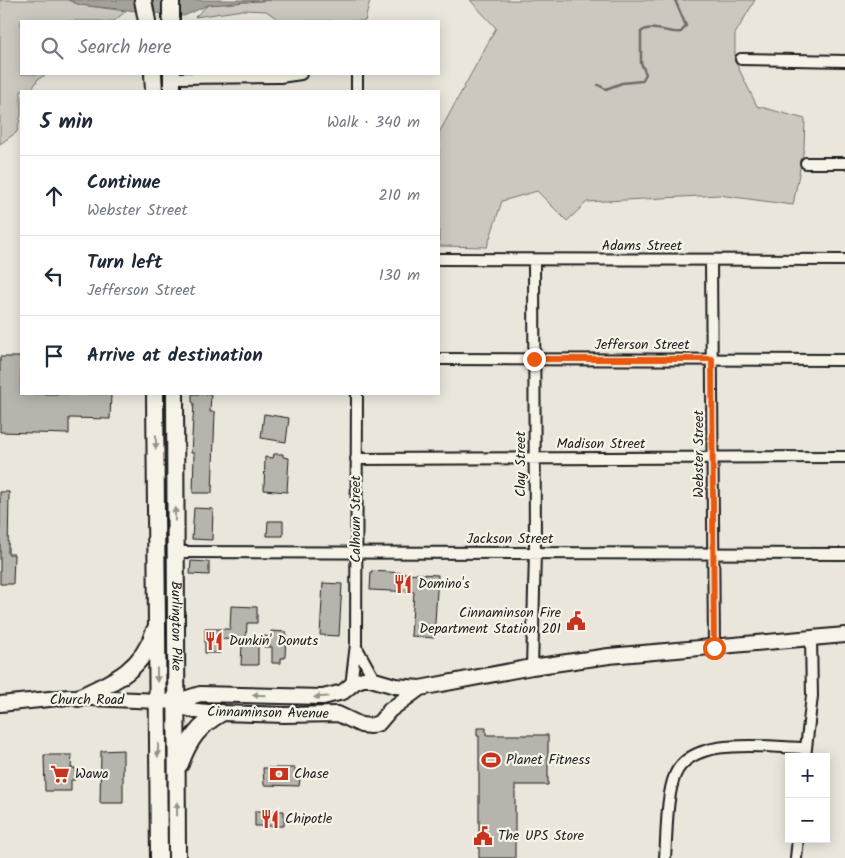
<!DOCTYPE html>
<html lang="en">
<head>
<meta charset="utf-8">
<style>
  body { margin:0; font-family:Kalam,sans-serif; background:#f2f2f3; color:#1f2937 }
  .controls { position:absolute; right:15px; bottom:15px; display:grid; overflow:hidden; border-radius:0px; box-shadow:0 2px 12px #0003 }
  .controls button { width:45px; height:45px; display:grid; place-items:center; padding:0; border:0; border-bottom:1px solid #e0e1e3; background:#fff; color:#1f2937; font:25px sans-serif }
  .stop { position:absolute; width:15px; height:15px; margin:-11px; border:4px solid #ea580c; border-radius:50%; background:#fff }
  .stop.end { background:#ea580c; border-color:#fff; box-shadow:0 1px 5px #0008 }
  .list { margin:0; padding:0; list-style:none }
  h2 { display:flex; justify-content:space-between; align-items:center; height:65px; margin:0; padding:0 20px; font-size:21px }
  h2 small { font-size:16px; font-weight:400; color:#747a83 }
  .list li { display:grid; grid-template-columns:32px 1fr auto; gap:15px; align-items:center; box-sizing:border-box; height:80px; padding:0 20px; border-top:1px solid #e0e1e3 }
  .list b { display:block; font-size:19px; white-space:nowrap }
  .list p { margin:0; font-size:16px; white-space:nowrap; color:#747a83 }
  .list em { font-size:16px; font-style:normal; color:#747a83 }
  .icon { flex:none; width:28px; height:28px; fill:none; stroke:currentColor; stroke-width:2; stroke-linecap:round; stroke-linejoin:round }
  .map { position:relative; flex:none; width:845px; height:858px; overflow:hidden }
  .search { position:absolute; background:#fff; box-shadow:0 2px 12px #0003; left:20px; top:20px; width:420px; height:55px; display:flex; align-items:center; gap:12px; box-sizing:border-box; padding:0 18px; border-radius:0px; color:#747a83; font-size:19px }
  .panel { position:absolute; background:#fff; box-shadow:0 2px 12px #0003; left:20px; top:90px; width:420px; height:305px; border-radius:0px }
  .map>svg:first-child { display:block }
  .green { fill:#ccc8c0; stroke:#74726e }
  .water { fill:#a3a19a; stroke:#6d6c68 }
  .lines { fill:none; stroke-linecap:round; stroke-linejoin:round }
  .stream { stroke:#6d6c68; stroke-width:2.5 }
  .building { fill:#b6b4ac; stroke:#1c1c1c }
  .minor-casing { stroke:#1c1c1c; stroke-width:14 }
  .secondary-casing { stroke:#1c1c1c; stroke-width:18 }
  .trunk-casing { stroke:#1c1c1c; stroke-width:20 }
  .minor { stroke:#f7f3e8; stroke-width:10 }
  .secondary { stroke:#f7f3e8; stroke-width:14 }
  .trunk { stroke:#f7f3e8; stroke-width:16 }
  .oneway { fill:#94928c }
  .route { stroke:#ea580c; stroke-width:6 }
  .labels { text-anchor:middle; dominant-baseline:central; stroke-width:4.5; stroke-linejoin:round; paint-order:stroke }
  .street-label { font-size:14px; fill:#1c1c1c; stroke:#f7f3e8 }
  .poi-label { font-size:14px; fill:#1c1c1c; stroke:#f7f3e8; text-anchor:start }
</style>
</head>
<body>
<div class="map">
<svg width="845" height="858" viewBox="0 0 845 858">
  <rect width="100%" height="100%" fill="#eae6dc"/>
  <filter id="ink" filterUnits="userSpaceOnUse"><feTurbulence type="fractalNoise" baseFrequency=".02" numOctaves="2"/><feDisplacementMap in="SourceGraphic" scale="10" xChannelSelector="R" yChannelSelector="G"/><feConvolveMatrix kernelMatrix="1 2 1 2 8 2 1 2 1" color-interpolation-filters="sRGB"/></filter>
  <g filter="url(#ink)">
    <path class="green" d="M 0,0 L 68,0 L 80,5 L 126,11 L 114,21 L 21,21 L 21,74 L 47,74 L 38,79 L 31,91 L 21,91 L 21,114 L 17,132 L 0,144 Z
      M 271,0 L 370,0 L 365,21 L 281,21 L 266,11 L 243,10 L 195,17 L 208,5 Z
      M 470,0 L 755,0 L 735,34 L 735,61 L 757,106 L 805,119 L 804,148 L 793,205 L 719,195 L 587,202 L 567,221 L 537,191 L 502,201 L 487,247 L 439,246 L 439,133 L 496,28 Z"/>
    <path class="water" d="M 68,0 L 271,0 L 208,5 L 184,16 L 80,5 Z"/>
    <g class="lines">
      <path class="stream" d="M 598,85 L 606,89 L 622,83 L 642,81 L 646,74 L 641,63 L 641,32 C 650,23 669,34 681,32 L 686,26 L 675,0"/>
    </g>
    <path class="building" d="M 0,357 L 21,357 L 21,394 L 111,394 L 110,419 L 69,418 L 69,434 L 0,432 Z
      M 192,394 L 211,394 L 210,412 L 215,412 L 212,493 L 193,493 L 194,453 L 191,453 L 194,403 L 192,402 Z
      M 264,414 L 289,418 L 286,442 L 261,438 Z
      M 274,454 L 283,454 L 283,457 L 289,458 L 287,492 L 264,490 L 265,457 L 273,458 Z
      M 0,492 L 9,492 L 8,554 L 14,554 L 13,584 L 0,584 Z
      M 194,508 L 213,509 L 212,540 L 192,539 Z
      M 268,521 L 283,521 L 283,536 L 267,536 Z
      M 191,561 L 209,562 L 209,575 L 190,574 Z
      M 371,571 L 438,575 L 434,638 L 411,636 L 414,592 L 370,590 Z
      M 323,583 L 342,584 L 339,636 L 320,635 Z
      M 231,606 L 257,607 L 257,623 L 247,623 L 246,640 L 220,639 L 220,653 L 205,653 L 205,629 L 230,629 Z
      M 271,631 L 286,632 L 285,658 L 281,658 L 281,663 L 272,663 L 272,647 L 264,647 L 264,636 L 270,637 Z
      M 242,644 L 258,645 L 258,665 L 241,665 Z
      M 477,728 L 486,728 L 486,735 L 548,735 L 548,785 L 515,785 L 515,858 L 479,858 L 479,736 L 477,736 Z
      M 123,750 L 123,803 L 100,803 L 101,751 Z
      M 44,755 L 72,755 L 71,768 L 75,768 L 75,780 L 71,780 L 71,791 L 45,791 Z
      M 263,768 L 295,768 L 295,779 L 300,779 L 299,786 L 264,785 Z
      M 255,811 L 284,811 L 284,826 L 255,826 Z"/>
    <g class="lines">
      <g class="minor-casing">
        <path id="minor" d="M 741,59 L 845,61
          M 172,78 L 280,77 L 301,74
          M 357,91 L 357,74
          M 806,163 L 845,163
          M 439,259 L 845,260
          M 711,260 L 714,648
          M 439,359 L 845,360
          M 356,459 L 845,457
          M 175,552 L 845,554
          M 358,650 L 374,679
          M 532,667 L 535,553 L 534,260
          M 351,686 L 356,644 L 357,394
          M 805,757 L 812,696 L 811,637
          M 665,858 C 667,834 666,797 675,775 C 692,734 770,748 806,748
          M 796,858 L 798,839"/>
      </g>
      <g class="secondary-casing">
        <path id="secondary" d="M 175,702 L 200,694 L 323,697 L 343,692 L 355,682 L 363,679 L 371,679 L 395,686 L 420,688 L 532,667 L 609,656 L 845,635
          M 0,704 L 69,697 L 158,701 L 175,702 L 182,707 L 196,711 L 221,713 L 284,715 L 338,714 L 361,725 L 370,726 L 379,723 L 390,710 L 420,688"/>
      </g>
      <g class="trunk-casing">
        <g id="trunk">
          <path d="M 143,0 L 147,21"/>
          <path d="M 171,21 L 171,0"/>
          <path d="M 153,74 L 154,91"/>
          <path d="M 172,74 L 172,91"/>
          <path d="M 155,394 L 159,858"/>
          <path id="s1" d="M 175,394 L 177,858"/>
          <path d="M 78,698 C 113,682 142,671 155,630"/>
          <path d="M 180,764 C 189,739 199,726 221,713"/>
        </g>
      </g>
      <use href="#minor" class="minor"/>
      <use href="#secondary" class="secondary"/>
      <use href="#trunk" class="trunk"/>
    </g>
    <defs><path id="oneway-solid" d="M-6-.8H1V-3.2L6.5 0L1 3.2V.8H-6Z" transform="scale(1.25)"/></defs>
    <g class="oneway">
      <use href="#oneway-solid" transform="translate(156 442) rotate(90)"/>
      <use href="#oneway-solid" transform="translate(175 514) rotate(-89)"/>
      <use href="#oneway-solid" transform="translate(157 675) rotate(90)"/>
      <use href="#oneway-solid" transform="translate(259 695) rotate(-179)"/>
      <use href="#oneway-solid" transform="translate(321 697) rotate(176)"/>
      <use href="#oneway-solid" transform="translate(158 750) rotate(90)"/>
      <use href="#oneway-solid" transform="translate(177 809) rotate(-90)"/>
    </g>
  </g>
  <g class="lines" filter="url(#ink)">
    <path class="route" d="M 534,359 L 712,359 L 714,648"/>
  </g>
  <defs>
    <g id="restaurant-bare" transform="scale(1.5)"><path d="M-5-6h1v4h1v-4h1v4h1v-4h1v5L-1.5 .5V6h-2V.5L-5-1ZM5-6V6H3V1.5H1.5Q1.5-4 5-6Z" fill="#c8321e" stroke="#f7f3e8" stroke-width="2.5" paint-order="stroke"/></g>
    <g id="civic-bare" transform="scale(1.5)"><path d="M-.6-6.5H3V-4.5H.6V-3L4-1V1h2V6H-6V1h2V-1L-.6-3ZM-1.2 2.5V6h2.4V2.5Z" fill="#c8321e" stroke="#f7f3e8" stroke-width="2.5" paint-order="stroke"/></g>
    <g id="stadium-bare" transform="scale(1.5)"><path d="M0-5a6.5 5 0 1 0 0 10a6.5 5 0 1 0 0-10ZM-3.5-1.8h7v3.6h-7Z" fill="#c8321e" stroke="#f7f3e8" stroke-width="2.5" paint-order="stroke"/></g>
    <g id="supermarket-bare" transform="scale(1.5)"><path d="M-6-5.5h2.5l.6 2H6L4.5 2H-2.5L-4.4-4H-6ZM-1.5 3.2a1.3 1.3 0 1 0 .1 0ZM3 3.2a1.3 1.3 0 1 0 .1 0Z" fill="#c8321e" stroke="#f7f3e8" stroke-width="2.5" paint-order="stroke"/></g>
    <g id="bank-bare" transform="scale(1.5)"><path d="M-6-4H6V4H-6ZM0-2.3a2.3 2.3 0 1 0 0 4.6a2.3 2.3 0 1 0 0-4.6Z" fill="#c8321e" stroke="#f7f3e8" stroke-width="2.5" paint-order="stroke"/></g>
  </defs>
  <g fill-rule="evenodd">
    <use href="#restaurant-bare" x="403" y="584"/>
    <use href="#civic-bare" x="576" y="621"/>
    <use href="#restaurant-bare" x="214" y="641"/>
    <use href="#stadium-bare" x="491" y="760"/>
    <use href="#supermarket-bare" x="60" y="774"/>
    <use href="#bank-bare" x="279" y="774"/>
    <use href="#restaurant-bare" x="270" y="819"/>
    <use href="#civic-bare" x="483" y="836"/>
  </g>
  <g class="labels">
    <g class="street-label">
      <text x="642" y="246">Adams Street</text>
      <text x="642" y="345">Jefferson Street</text>
      <text x="601" y="444">Madison Street</text>
      <text transform="translate(699 454) rotate(-90)">Webster Street</text>
      <text transform="translate(521 464) rotate(-90)">Clay Street</text>
      <text transform="translate(356 519) rotate(-90)">Calhoun Street</text>
      <text x="510" y="539">Jackson Street</text>
      <text stroke="none"><textPath href="#s1" startOffset="232">Burlington Pike</textPath></text>
      <text x="87" y="700">Church Road</text>
      <text transform="translate(268 713) rotate(1)">Cinnaminson Avenue</text>
    </g>
    <g class="poi-label">
      <text x="418" y="584">Domino's</text>
      <text x="561" y="613" text-anchor="end">Cinnaminson Fire<tspan x="561" dy="16">Department Station 201</tspan></text>
      <text x="229" y="641">Dunkin' Donuts</text>
      <text x="506" y="760">Planet Fitness</text>
      <text x="75" y="774">Wawa</text>
      <text x="294" y="774">Chase</text>
      <text x="285" y="819">Chipotle</text>
      <text x="498" y="836">The UPS Store</text>
    </g>
  </g>
</svg>
<div class="controls">
<button>+</button>
<button>−</button>
</div>
<div class="stop" style="left:714px;top:648px"></div>
<div class="stop end" style="left:534px;top:359px"></div>
<div class="search"><svg class="icon" aria-label="search" viewBox="0 0 24 24"><circle cx="10" cy="10" r="6"/><path d="M15 15l6 6"/></svg>Search here</div>
<section class="panel">
<h2>5 min<small>Walk · 340 m</small></h2>
<ul class="list">
<li><svg class="icon" aria-label="ahead" viewBox="0 0 24 24"><path d="M12 20V5M6 11l6-6 6 6"/></svg><div><b>Continue</b><p>Webster Street</p></div><em>210 m</em></li>
<li><svg class="icon" aria-label="left" viewBox="0 0 24 24"><path d="M17 20v-9H6M10 6l-5 5 5 5"/></svg><div><b>Turn left</b><p>Jefferson Street</p></div><em>130 m</em></li>
<li><svg class="icon" aria-label="arrive" viewBox="0 0 24 24"><path d="M6 21V4h12l-3 4 3 4H6"/></svg><div><b>Arrive at destination</b></div></li>
</ul>
</section>
</div>
</body>
</html>
